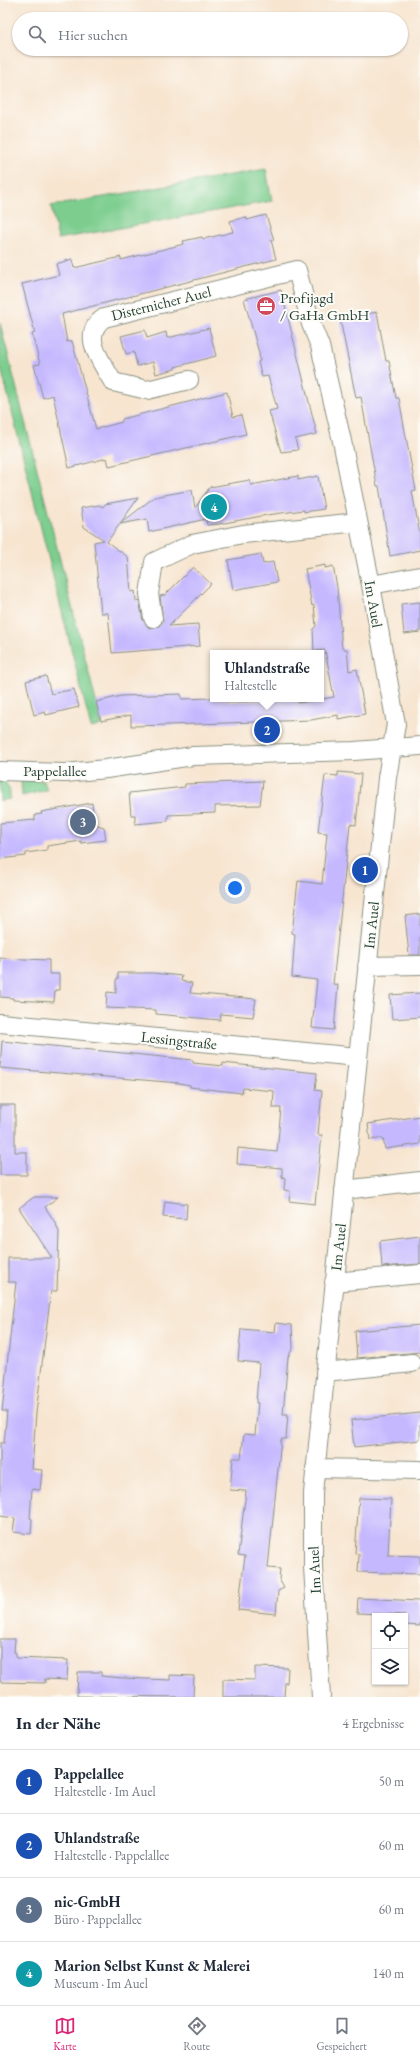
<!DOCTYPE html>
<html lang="de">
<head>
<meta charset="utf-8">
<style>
  body { margin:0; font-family:"EB Garamond",serif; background:#f6f6f7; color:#1f2937 }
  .controls { position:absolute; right:12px; bottom:12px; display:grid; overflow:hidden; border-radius:0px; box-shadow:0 1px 3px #0004 }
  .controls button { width:36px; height:36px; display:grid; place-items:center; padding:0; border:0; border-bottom:1px solid #e0e1e3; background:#fff; color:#1f2937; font:20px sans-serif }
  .you { position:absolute; left:235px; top:888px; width:14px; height:14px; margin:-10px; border:3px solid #fff; border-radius:50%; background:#1a73e8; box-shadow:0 0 0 6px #1a73e833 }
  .badge { display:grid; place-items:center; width:26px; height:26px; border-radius:50%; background:#db2777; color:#fff; font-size:13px; font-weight:700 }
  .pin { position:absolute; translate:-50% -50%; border:2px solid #fff; box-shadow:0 1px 4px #0006 }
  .popup { position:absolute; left:210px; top:650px; width:114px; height:52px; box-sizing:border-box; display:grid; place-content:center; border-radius:0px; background:#fff; filter:drop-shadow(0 1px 3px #0005); font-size:13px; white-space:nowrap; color:#747a83 }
  .popup b { font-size:15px; color:#1f2937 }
  .popup::after { content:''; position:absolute; left:50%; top:100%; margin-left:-8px; border:8px solid transparent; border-top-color:#fff }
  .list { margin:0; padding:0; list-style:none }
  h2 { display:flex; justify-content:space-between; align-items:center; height:52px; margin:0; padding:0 16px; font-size:17px }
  h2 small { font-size:13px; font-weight:400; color:#747a83 }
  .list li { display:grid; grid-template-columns:26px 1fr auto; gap:12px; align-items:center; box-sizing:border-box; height:64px; padding:0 16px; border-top:1px solid #e0e1e3 }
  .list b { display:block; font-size:15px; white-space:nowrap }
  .list p { margin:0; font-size:13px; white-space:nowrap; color:#747a83 }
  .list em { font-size:13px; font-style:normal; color:#747a83 }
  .icon { flex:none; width:22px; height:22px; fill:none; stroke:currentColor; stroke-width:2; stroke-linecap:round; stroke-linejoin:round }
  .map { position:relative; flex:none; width:420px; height:1697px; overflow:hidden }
  .search { position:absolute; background:#fff; box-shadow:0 1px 3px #0004; left:12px; right:12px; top:12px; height:44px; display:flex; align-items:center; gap:10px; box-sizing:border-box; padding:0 14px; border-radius:22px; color:#747a83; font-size:15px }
  .sheet { height:308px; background:#fff }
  nav { display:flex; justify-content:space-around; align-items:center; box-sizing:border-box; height:56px; border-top:1px solid #e0e1e3; background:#fff; font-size:11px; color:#747a83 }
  nav a { display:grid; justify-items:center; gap:2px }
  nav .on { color:#db2777 }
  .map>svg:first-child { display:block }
  .green { fill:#7bcd8e; stroke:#4d8561 }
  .building { fill:#c5b8ff }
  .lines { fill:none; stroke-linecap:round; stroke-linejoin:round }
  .minor-casing { stroke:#8b9182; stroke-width:20 }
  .minor { stroke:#fff; stroke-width:18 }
  .labels { text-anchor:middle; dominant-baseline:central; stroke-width:4; stroke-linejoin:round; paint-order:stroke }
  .poi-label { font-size:15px; fill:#1f3d34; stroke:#fdfcf7; text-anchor:start }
  .street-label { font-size:15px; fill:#1f3d34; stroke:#fdfcf7 }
</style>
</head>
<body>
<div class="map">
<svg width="420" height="1697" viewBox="0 0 420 1697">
  <rect width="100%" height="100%" fill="#fdfcf7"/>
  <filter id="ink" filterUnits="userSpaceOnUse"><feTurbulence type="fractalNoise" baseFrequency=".025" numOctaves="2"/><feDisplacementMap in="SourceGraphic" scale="8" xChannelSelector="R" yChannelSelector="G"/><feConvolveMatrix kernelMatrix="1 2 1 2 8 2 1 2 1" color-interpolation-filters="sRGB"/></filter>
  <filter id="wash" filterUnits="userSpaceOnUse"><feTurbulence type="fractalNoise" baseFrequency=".012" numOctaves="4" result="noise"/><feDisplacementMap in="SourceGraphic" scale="16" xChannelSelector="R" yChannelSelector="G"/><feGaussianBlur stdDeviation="0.9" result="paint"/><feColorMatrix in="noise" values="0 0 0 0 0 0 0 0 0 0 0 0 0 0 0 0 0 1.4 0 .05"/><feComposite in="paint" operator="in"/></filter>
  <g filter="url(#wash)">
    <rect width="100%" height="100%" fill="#f7e5d0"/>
    <path class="green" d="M 266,169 L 272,201 L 58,239 L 51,206 Z
      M 0,323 L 102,725 L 91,728 L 0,364 Z
      M 0,780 L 4,780 L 10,791 L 10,799 L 0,801 Z
      M 21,780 L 44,781 L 47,790 L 22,796 Z"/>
    <g id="blocks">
      <path class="building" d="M 266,215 L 274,240 L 271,240 L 276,259 L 62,314 L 67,342 L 72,341 L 96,429 L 122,422 L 122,419 L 227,392 L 233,417 L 241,415 L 246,434 L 109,466 L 107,458 L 69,468 L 53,395 L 43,398 L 34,365 L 40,364 L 32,334 L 35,333 L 22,284 L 59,275 L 56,264 L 72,259 L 74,268 L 121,257 L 121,260 L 184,244 L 183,241 L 202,237 L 203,239 L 233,232 L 230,221 L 246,217 L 247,220 Z
        M 281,290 L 317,434 L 295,439 L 298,450 L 281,452 L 269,411 L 277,409 L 268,376 L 262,377 L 258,362 L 260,361 L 259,353 L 244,299 Z
        M 377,312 L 386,361 L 389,361 L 396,398 L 399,398 L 408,448 L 416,490 L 412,491 L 420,535 L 420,550 L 390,556 L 379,486 L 377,486 L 361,397 L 356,398 L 340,319 Z
        M 209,328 L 216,356 L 175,367 L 175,369 L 156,374 L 153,362 L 137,366 L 134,352 L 126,354 L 121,336 L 145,330 L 147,338 L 166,332 L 167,338 Z
        M 298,476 L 298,480 L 318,476 L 324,509 L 304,512 L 304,510 L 267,515 L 219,524 L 207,525 L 206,519 L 149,532 L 147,519 L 120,524 L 153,498 L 159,496 L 192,490 L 195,508 L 210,487 L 250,480 L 251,485 Z
        M 138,498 L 107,542 L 128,557 L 131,592 L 135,591 L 136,601 L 139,600 L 143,620 L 149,628 L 159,626 L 163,621 L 160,596 L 165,595 L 193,567 L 211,584 L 169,626 L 198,624 L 200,646 L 112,653 L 108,613 L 101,613 L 94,542 L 104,540 L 84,527 L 81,508 L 99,505 L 103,507 L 105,504 Z
        M 261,554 L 263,564 L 273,562 L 277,582 L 233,590 L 228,560 Z
        M 325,565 L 325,568 L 333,566 L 337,587 L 342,649 L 347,649 L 349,671 L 357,669 L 365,714 L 338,719 L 338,715 L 311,720 L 169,725 L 131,726 L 131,715 L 101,721 L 96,702 L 121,696 L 181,694 L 182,699 L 213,698 L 227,699 L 227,702 L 298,699 L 298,703 L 334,697 L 325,650 L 314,651 L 313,629 L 316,626 L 314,605 L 312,606 L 305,569 Z
        M 420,602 L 420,632 L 404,634 L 401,604 Z
        M 46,676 L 51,694 L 74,689 L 79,707 L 46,715 L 45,712 L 34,715 L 26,681 Z
        M 338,772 L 361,774 L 356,825 L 350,824 L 333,984 L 338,985 L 334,1030 L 312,1028 L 317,980 L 292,977 L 295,934 L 292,933 L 298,881 L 322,884 L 327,833 L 318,832 L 325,775 L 338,776 Z
        M 263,781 L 260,805 L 215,806 L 215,813 L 168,815 L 168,821 L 135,824 L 135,815 L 131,815 L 129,793 L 185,787 L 185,784 Z
        M 92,803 L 94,824 L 104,827 L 106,840 L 81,843 L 81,841 L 47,846 L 47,850 L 26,853 L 26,856 L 0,859 L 0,823 L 35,820 L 35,815 L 42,814 L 41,812 Z
        M 420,914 L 420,955 L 409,955 L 405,916 Z
        M 0,958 L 49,960 L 49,974 L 59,974 L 59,990 L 55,990 L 54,1002 L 13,1000 L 13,998 L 0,997 Z
        M 118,973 L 153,973 L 182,976 L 181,981 L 192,983 L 190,993 L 256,999 L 253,1017 L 221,1014 L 220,1020 L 156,1014 L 156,1010 L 106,1008 L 107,992 L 116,993 L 116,979 L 118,979 Z
        M 420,993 L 420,1017 L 392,1019 L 390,995 Z
        M 2,1041 L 193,1060 L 193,1063 L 223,1066 L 223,1063 L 317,1073 L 315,1090 L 322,1091 L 318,1135 L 322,1135 L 315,1204 L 289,1201 L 290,1191 L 284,1190 L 285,1178 L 282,1177 L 282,1168 L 237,1164 L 238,1148 L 277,1152 L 281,1108 L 273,1108 L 274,1091 L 243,1088 L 242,1093 L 190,1087 L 190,1085 L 179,1083 L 0,1068 Z
        M 0,1105 L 15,1105 L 15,1152 L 27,1152 L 27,1175 L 0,1175 Z
        M 420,1116 L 420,1144 L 385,1149 L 383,1138 L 370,1140 L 368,1124 Z
        M 34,1197 L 58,1197 L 45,1207 L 56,1224 L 59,1232 L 57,1291 L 51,1291 L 36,1413 L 32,1469 L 42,1470 L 40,1490 L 32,1489 L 30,1518 L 32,1519 L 31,1534 L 13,1532 L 15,1518 L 0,1516 L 0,1443 L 4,1443 L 7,1411 L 2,1411 L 16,1282 L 8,1282 L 8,1258 L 52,1258 L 19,1208 Z
        M 165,1201 L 187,1204 L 186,1219 L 163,1217 Z
        M 420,1236 L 420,1264 L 382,1267 L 380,1241 Z
        M 276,1323 L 292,1325 L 293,1348 L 288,1357 L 283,1414 L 288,1414 L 286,1439 L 281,1439 L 268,1568 L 280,1569 L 279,1579 L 284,1588 L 278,1591 L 276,1614 L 238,1610 L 245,1556 L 238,1555 L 246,1491 L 230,1490 L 233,1458 L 241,1458 L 244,1434 L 255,1435 L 258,1403 L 256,1403 L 259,1363 L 238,1361 L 241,1329 L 275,1332 Z
        M 420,1325 L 420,1352 L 357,1358 L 355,1331 Z
        M 420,1413 L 420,1440 L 354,1447 L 351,1420 Z
        M 359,1498 L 391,1499 L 388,1555 L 420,1556 L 420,1574 L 358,1572 L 359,1554 L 355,1554 Z
        M 358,1598 L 420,1601 L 420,1626 L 405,1625 L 405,1615 L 357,1613 Z
        M 0,1639 L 15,1639 L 14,1652 L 16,1653 L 16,1658 L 68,1660 L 67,1680 L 45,1679 L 45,1683 L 0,1682 Z
        M 255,1667 L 288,1668 L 287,1683 L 285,1683 L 284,1697 L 223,1697 L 223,1679 L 255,1680 Z
        M 78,1672 L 101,1672 L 101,1676 L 123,1678 L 170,1680 L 170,1675 L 194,1676 L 193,1697 L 77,1696 Z"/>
    </g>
  </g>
  <g filter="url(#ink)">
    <use href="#blocks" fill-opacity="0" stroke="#8b9182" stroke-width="1"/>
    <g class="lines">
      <g class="minor-casing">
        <path id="minor" d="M 189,380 L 147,390 L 113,382 C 102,362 79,335 104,318 L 297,270 L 311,324 L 320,346 L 342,441 L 371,585 L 396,724 L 387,778 L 313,1493 L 313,1567 L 321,1697
          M 371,585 L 420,576
          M 153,618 L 149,594 L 154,562 L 192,544 L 243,534 L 358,522
          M 0,771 L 65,773 L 106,769 L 193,756 L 354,751 L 420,746
          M 367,966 L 420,965
          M 0,1023 L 358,1057
          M 344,1190 L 420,1181
          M 334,1282 L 420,1274
          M 325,1372 L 412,1363
          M 315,1468 L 420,1470"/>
      </g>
      <use href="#minor" class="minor"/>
    </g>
  </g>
  <defs>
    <g id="office-disc" transform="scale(1)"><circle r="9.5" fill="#d1495b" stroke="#fdfcf7"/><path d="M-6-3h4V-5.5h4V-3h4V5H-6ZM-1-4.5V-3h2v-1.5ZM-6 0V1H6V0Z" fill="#fff"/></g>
  </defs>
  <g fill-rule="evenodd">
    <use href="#office-disc" x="266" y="306"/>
  </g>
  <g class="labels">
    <g class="poi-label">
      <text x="280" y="297">Profijagd<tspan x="280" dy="17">/ GaHa GmbH</tspan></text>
    </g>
    <g class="street-label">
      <text transform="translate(161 303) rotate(-14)">Disternicher Auel</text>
      <text transform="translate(374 604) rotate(80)">Im Auel</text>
      <text x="55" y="770">Pappelallee</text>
      <text transform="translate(371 925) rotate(-84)">Im Auel</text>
      <text transform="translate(179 1040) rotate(6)">Lessingstraße</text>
      <text transform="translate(338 1247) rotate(-84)">Im Auel</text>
      <text transform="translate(314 1570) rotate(-93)">Im Auel</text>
    </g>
  </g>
</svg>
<div class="controls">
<button><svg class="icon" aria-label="locate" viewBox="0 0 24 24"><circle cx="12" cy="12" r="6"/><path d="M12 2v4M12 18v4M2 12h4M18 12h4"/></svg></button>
<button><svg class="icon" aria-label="layers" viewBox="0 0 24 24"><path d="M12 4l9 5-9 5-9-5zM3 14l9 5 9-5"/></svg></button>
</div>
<div class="you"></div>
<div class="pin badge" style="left:365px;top:870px;background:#1a4fb4">1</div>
<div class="pin badge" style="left:267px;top:730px;background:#1a4fb4">2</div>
<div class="popup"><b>Uhlandstraße</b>Haltestelle</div>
<div class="pin badge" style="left:83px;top:822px;background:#5c6f8a">3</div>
<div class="pin badge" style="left:214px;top:507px;background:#0f9aa8">4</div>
<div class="search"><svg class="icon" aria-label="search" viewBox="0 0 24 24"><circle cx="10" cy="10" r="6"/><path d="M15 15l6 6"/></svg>Hier suchen</div>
</div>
<section class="sheet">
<h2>In der Nähe<small>4 Ergebnisse</small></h2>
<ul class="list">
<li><span class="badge" style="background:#1a4fb4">1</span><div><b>Pappelallee</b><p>Haltestelle · Im Auel</p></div><em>50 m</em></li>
<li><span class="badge" style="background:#1a4fb4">2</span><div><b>Uhlandstraße</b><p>Haltestelle · Pappelallee</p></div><em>60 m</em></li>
<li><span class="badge" style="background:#5c6f8a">3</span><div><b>nic-GmbH</b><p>Büro · Pappelallee</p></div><em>60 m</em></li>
<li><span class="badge" style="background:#0f9aa8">4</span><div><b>Marion Selbst Kunst &amp; Malerei</b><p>Museum · Im Auel</p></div><em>140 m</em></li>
</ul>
</section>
<nav>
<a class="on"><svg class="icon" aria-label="map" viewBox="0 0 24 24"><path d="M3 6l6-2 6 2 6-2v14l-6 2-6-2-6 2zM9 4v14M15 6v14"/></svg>Karte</a>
<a><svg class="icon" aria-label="directions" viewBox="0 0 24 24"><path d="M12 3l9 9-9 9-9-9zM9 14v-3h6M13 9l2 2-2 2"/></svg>Route</a>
<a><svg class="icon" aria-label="saved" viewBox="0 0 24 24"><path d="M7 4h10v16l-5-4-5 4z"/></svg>Gespeichert</a>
</nav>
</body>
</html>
